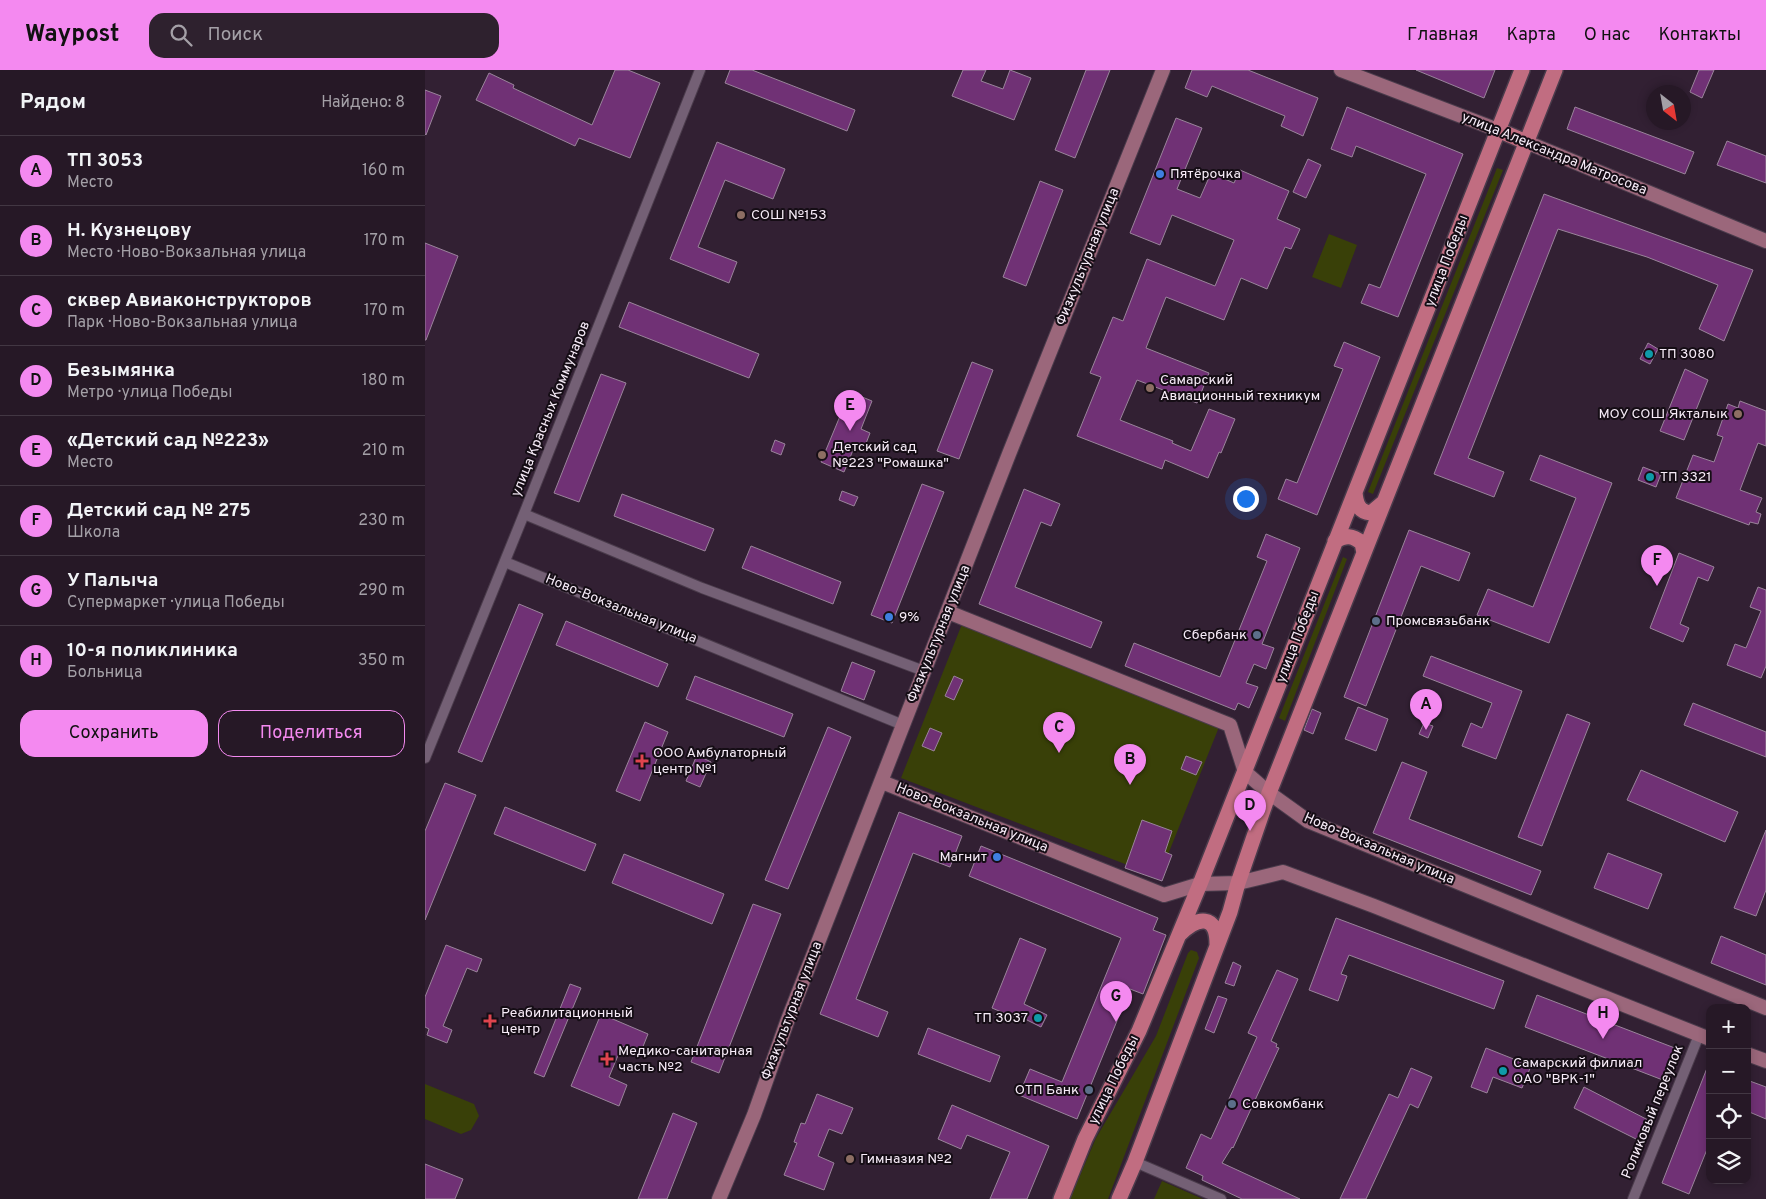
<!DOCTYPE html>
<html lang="ru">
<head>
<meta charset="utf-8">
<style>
  body { margin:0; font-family:Overpass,sans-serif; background:#2e212e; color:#f1f3f6 }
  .controls { position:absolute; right:15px; bottom:15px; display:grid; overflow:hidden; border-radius:10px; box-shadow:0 2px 8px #0003 }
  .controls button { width:45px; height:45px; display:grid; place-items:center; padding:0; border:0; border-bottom:1px solid #423743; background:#261826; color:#f1f3f6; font:25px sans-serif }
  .compass { position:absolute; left:1221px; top:15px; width:45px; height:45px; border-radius:50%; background:#261826; box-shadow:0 2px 8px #0003; rotate:149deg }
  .you { position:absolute; left:820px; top:428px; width:18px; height:18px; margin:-12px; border:4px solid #fff; border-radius:50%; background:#1a73e8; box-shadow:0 0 0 8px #1a73e833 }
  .badge { display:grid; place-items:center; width:32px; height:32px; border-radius:50%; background:#f489f0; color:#111; font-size:16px; font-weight:700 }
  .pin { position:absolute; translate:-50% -41px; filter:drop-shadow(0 1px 2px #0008) }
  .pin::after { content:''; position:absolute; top:26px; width:18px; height:15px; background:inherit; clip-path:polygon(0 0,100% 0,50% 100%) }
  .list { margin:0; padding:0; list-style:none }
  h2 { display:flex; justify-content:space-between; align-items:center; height:65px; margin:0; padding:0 20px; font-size:21px }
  h2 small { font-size:16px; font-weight:400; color:#a4a0a7 }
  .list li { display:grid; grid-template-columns:32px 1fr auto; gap:15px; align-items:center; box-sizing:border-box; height:70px; padding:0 20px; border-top:1px solid #423743 }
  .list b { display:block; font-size:19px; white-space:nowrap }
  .list p { margin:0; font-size:16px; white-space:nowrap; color:#a4a0a7 }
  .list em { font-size:16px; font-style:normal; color:#a4a0a7 }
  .actions { display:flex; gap:10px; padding:15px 20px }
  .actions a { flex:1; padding:11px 0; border:1px solid #f489f0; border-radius:15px; text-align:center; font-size:18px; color:#f489f0 }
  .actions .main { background:#f489f0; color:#111 }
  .icon { flex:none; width:28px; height:28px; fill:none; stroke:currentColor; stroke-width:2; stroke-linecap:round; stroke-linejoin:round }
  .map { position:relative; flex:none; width:1341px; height:1129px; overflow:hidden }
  header { display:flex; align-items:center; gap:30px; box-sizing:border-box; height:70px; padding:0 25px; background:#f489f0; color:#111 }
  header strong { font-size:24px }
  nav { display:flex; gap:28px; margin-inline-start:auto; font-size:18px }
  .search { width:350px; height:45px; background:#2e212e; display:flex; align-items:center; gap:12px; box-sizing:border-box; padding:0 18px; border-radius:15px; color:#a4a0a7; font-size:19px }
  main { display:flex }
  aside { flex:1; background:#261826 }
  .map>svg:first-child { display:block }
  .green { fill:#394008 }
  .building { fill:#703175; stroke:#9a849b }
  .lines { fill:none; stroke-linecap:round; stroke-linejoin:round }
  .street-casing { stroke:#4a3b4b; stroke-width:12 }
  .secondary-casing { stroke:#4a3b4b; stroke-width:16 }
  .primary-casing { stroke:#4a3b4b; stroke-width:18 }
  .street { stroke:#746075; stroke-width:10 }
  .secondary { stroke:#9b677b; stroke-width:14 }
  .primary { stroke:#c16d81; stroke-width:15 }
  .shop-dot { fill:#3f7fe0; stroke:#150d15; stroke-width:2 }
  .education-dot { fill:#8d6e63; stroke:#150d15; stroke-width:2 }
  .culture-dot { fill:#0f9aa8; stroke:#150d15; stroke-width:2 }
  .service-dot { fill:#5c6f8a; stroke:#150d15; stroke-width:2 }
  .health-dot { fill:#e0444e; stroke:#150d15; stroke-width:2 }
  .labels { text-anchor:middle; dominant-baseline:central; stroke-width:4; stroke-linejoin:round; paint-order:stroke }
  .street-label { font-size:14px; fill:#f7ecf8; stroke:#150d15 }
  .poi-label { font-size:14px; fill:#f7ecf8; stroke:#150d15; text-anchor:start }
</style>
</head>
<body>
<header>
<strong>Waypost</strong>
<div class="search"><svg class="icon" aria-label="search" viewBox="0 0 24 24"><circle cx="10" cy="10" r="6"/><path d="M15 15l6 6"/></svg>Поиск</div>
<nav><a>Главная</a><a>Карта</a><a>О нас</a><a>Контакты</a></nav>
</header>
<main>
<aside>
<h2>Рядом<small>Найдено: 8</small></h2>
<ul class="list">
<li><span class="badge">A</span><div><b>ТП 3053</b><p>Место</p></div><em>160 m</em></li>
<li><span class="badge">B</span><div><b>Н. Кузнецову</b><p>Место · Ново-Вокзальная улица</p></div><em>170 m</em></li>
<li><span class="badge">C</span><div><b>сквер Авиаконструкторов</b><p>Парк · Ново-Вокзальная улица</p></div><em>170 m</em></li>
<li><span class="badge">D</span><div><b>Безымянка</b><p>Метро · улица Победы</p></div><em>180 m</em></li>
<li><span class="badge">E</span><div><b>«Детский сад №223»</b><p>Место</p></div><em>210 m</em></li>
<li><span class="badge">F</span><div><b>Детский сад № 275</b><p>Школа</p></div><em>230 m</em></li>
<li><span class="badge">G</span><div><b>У Палыча</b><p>Супермаркет · улица Победы</p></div><em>290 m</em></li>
<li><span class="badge">H</span><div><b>10-я поликлиника</b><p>Больница</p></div><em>350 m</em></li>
</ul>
<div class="actions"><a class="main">Сохранить</a><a>Поделиться</a></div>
</aside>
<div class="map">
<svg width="1341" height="1129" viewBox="0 0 1341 1129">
  <rect width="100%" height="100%" fill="#322033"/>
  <path class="green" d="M 1072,98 L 1078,100 L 948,424 L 943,422 Z
    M 904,164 L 932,175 L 916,218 L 887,207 Z
    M 918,487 L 922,489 L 860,651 L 854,648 Z
    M 537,554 L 794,657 L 734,807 L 476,708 Z
    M 766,880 L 772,882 L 774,888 L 683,1129 L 645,1129 L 671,1068 L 731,966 L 763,883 Z
    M 0,1014 L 49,1034 L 54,1046 L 46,1060 L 36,1064 L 0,1049 Z
    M 737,1111 L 778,1129 L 729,1129 Z"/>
  <path class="building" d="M 190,0 L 203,0 L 235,13 L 205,88 L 154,68 L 150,76 L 51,30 L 64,3 L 89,15 L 88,18 L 167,55 Z
    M 305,0 L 327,0 L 430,40 L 422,61 L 300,13 Z
    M 538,0 L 561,0 L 556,11 L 578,19 L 585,0 L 606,8 L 589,50 L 527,26 Z
    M 661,0 L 685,0 L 650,88 L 630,80 Z
    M 767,0 L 823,0 L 893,28 L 878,66 L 856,56 L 860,46 L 787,16 L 782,27 L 760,18 Z
    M 991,0 L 1070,0 L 1059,28 Z
    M 1274,0 L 1289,0 L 1277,28 L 1265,22 Z
    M 0,20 L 16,26 L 1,65 L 0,64 Z
    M 922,37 L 1038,84 L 973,247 L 936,233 L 944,214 L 955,218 L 1001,104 L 931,76 L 927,87 L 906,79 Z
    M 1150,37 L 1269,82 L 1260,104 L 1142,59 Z
    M 751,48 L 777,58 L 752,119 L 775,128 L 786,103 L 809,113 L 815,100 L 864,121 L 852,149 L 875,159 L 866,179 L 860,177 L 842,219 L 816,208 L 799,250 L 741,227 L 721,278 L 784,303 L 772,333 L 712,310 L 695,350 L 748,371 L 747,373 L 766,381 L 784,339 L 810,349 L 796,383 L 794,382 L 783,408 L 740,390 L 737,399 L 652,366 L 676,307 L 665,303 L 688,247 L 698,251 L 722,189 L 790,216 L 809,170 L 747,145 L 735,175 L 705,163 Z
    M 1302,71 L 1341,86 L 1341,113 L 1292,95 Z
    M 292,72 L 360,99 L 348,129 L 300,110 L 273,177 L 312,192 L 304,213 L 245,189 Z
    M 883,89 L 896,95 L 881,128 L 868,122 Z
    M 615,111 L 638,120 L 601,216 L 578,207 Z
    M 1119,124 L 1328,200 L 1299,271 L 1274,259 L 1293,215 L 1222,187 L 1133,159 L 1043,388 L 1079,402 L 1069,427 L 1009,404 Z
    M 0,173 L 33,186 L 1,270 L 0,270 Z
    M 204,232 L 334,284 L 324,308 L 194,257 Z
    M 919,272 L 955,287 L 892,445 L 853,429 L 861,409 L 872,413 L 918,299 L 909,296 Z
    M 1223,273 L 1233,279 L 1225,294 L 1215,289 Z
    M 547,292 L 568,300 L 534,389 L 512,381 Z
    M 1260,299 L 1283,310 L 1259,370 L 1235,361 Z
    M 176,304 L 201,313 L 154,432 L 129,423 Z
    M 425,322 L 447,331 L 436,359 L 445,363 L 440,376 L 431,373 L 419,402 L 396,392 Z
    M 1315,331 L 1341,341 L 1341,376 L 1333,373 L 1315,420 L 1337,428 L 1331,442 L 1336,444 L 1333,454 L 1325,452 L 1324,455 L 1251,428 L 1268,385 L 1289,392 L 1298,367 L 1292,365 L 1303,334 L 1313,338 Z
    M 350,370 L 360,374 L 356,385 L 346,381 Z
    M 1115,385 L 1187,413 L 1124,573 L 1052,545 L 1063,519 L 1108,537 L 1151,428 L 1105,410 Z
    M 1218,397 L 1236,404 L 1231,417 L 1213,410 Z
    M 497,414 L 519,422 L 467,553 L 446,545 Z
    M 599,419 L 635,434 L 626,456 L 616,452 L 590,517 L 677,552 L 666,578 L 554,534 Z
    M 417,421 L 433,427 L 429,436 L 414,430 Z
    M 197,424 L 289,459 L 280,481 L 189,446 Z
    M 984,460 L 1045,483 L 1034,511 L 996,496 L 941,636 L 919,627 Z
    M 841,464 L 875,478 L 837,574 L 849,578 L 841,599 L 829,594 L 821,613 L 833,617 L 824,638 L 813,633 L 810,640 L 700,596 L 709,573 L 795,607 L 842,491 L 832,487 Z
    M 326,476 L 416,512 L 408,534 L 317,498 Z
    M 1254,483 L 1289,497 L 1283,511 L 1273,507 L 1255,554 L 1264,558 L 1258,572 L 1225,558 Z
    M 1333,517 L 1341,520 L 1341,596 L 1336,608 L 1302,595 L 1310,574 L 1321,578 L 1336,541 L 1325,537 Z
    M 94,534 L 118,544 L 57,692 L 33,682 Z
    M 141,551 L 243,594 L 233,617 L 131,575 Z
    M 1006,586 L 1097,621 L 1071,689 L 1037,676 L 1046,653 L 1057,658 L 1067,633 L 998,606 Z
    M 427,592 L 450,601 L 439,630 L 416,621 Z
    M 270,606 L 368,644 L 359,667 L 261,629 Z
    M 529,606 L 538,610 L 529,630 L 520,626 Z
    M 1268,633 L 1341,662 L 1341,687 L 1259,655 Z
    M 933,637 L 963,649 L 951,681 L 920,669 Z
    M 887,639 L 896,643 L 888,664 L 879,660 Z
    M 1142,644 L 1165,653 L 1117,776 L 1093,767 Z
    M 220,652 L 243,662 L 215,731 L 191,721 Z
    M 999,653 L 1008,656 L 1003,668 L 994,664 Z
    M 403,657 L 426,667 L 363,819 L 340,810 Z
    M 505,658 L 517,663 L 509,681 L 497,676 Z
    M 272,685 L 286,692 L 275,717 L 261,711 Z
    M 761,686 L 777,692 L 771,705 L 756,699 Z
    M 977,692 L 1002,702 L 984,749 L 1116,801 L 1106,825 L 948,763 Z
    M 1216,700 L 1313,742 L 1300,772 L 1202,730 Z
    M 20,713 L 51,725 L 0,850 L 0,761 Z
    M 80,737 L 171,774 L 160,801 L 69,764 Z
    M 474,742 L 537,766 L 525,797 L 488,783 L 431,929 L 463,942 L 453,967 L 395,944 Z
    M 717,750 L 747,761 L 740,782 L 747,785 L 737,811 L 700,798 Z
    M 1341,760 L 1341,820 L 1331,846 L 1309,838 Z
    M 556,776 L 733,848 L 728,860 L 741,865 L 718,924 L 705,919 L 652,1049 L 594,1025 L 605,999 L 637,1012 L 696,868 L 544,806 Z
    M 1183,783 L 1237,804 L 1223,839 L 1169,818 Z
    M 199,784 L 299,824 L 287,854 L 187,813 Z
    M 328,834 L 356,844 L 294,1003 L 266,992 Z
    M 911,848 L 1079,911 L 1069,939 L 924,885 L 916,904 L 922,906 L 913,931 L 884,920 Z
    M 1296,866 L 1341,885 L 1341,915 L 1286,893 Z
    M 595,868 L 621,879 L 599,934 L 622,945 L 616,957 L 594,946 L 593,949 L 567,938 Z
    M 21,875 L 57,889 L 52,902 L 42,898 L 18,956 L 27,960 L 22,973 L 2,965 L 4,959 L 0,957 L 0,927 Z
    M 808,892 L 816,896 L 809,916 L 800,913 Z
    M 852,900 L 873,909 L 846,971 L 852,974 L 851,977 L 854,978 L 808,1078 L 807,1077 L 797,1093 L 875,1129 L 817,1129 L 777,1110 L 778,1106 L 761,1098 L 776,1064 L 786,1069 L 832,967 L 823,963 Z
    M 145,914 L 156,918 L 119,1007 L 109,1003 Z
    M 1112,925 L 1255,980 L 1243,1012 L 1100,957 Z
    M 793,926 L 802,929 L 789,963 L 780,959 Z
    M 176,944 L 223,964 L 215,984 L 197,976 L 184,1007 L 202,1015 L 194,1036 L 146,1016 Z
    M 503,958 L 575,986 L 565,1012 L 493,984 Z
    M 1061,978 L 1106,996 L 1097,1018 L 1068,1007 L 1062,1023 L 1046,1017 Z
    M 1284,993 L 1285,1072 L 1264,1124 L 1237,1113 Z
    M 986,998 L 1007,1007 L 993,1038 L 985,1034 L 941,1129 L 915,1129 L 964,1024 L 973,1028 Z
    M 1322,1010 L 1341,1017 L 1341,1049 L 1322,1041 Z
    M 1159,1017 L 1225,1051 L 1215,1071 L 1149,1038 Z
    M 392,1024 L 428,1038 L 417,1064 L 404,1059 L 393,1086 L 409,1093 L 399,1120 L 359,1105 L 372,1073 L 369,1072 L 376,1053 L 380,1054 Z
    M 527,1035 L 624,1076 L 602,1129 L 565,1129 L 585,1082 L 542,1065 L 536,1079 L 513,1069 Z
    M 248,1043 L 272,1053 L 242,1129 L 213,1129 Z
    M 0,1094 L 38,1109 L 30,1129 L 0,1129 Z"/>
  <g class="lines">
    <g class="street-casing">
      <path id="street" d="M 99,444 L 277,518 L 499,601
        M 80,492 L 478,655
        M 0,688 L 99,444 L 275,0
        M 710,1092 L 796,1129
        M 1208,1129 L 1274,965"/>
    </g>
    <g class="secondary-casing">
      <path id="secondary" d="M 916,0 L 1073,60
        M 1101,72 L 1341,171
        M 523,542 L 805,655 L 820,702 L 844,723 L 883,751 L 1341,938
        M 457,712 L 739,825 L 775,814 L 813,813 L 858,802 L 949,836 L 1285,969
        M 1322,984 L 1341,991
        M 294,1129 L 329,1045 L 362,952 L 584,384 L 738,0"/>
    </g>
    <g class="primary-casing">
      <path id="primary" d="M 1073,60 L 1101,72
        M 930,422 C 931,434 934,442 946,443 L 959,432
        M 910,471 C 921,465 927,465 937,473 L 939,483
        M 755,864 C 772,847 792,843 792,875
        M 636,1129 L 660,1069 L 714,961 L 775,814 L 1097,0
        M 694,1129 L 710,1092 L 805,842 L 813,813 L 844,723 L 1130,0"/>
    </g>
    <use href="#street" class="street"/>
    <use href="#secondary" class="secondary"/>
    <use href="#primary" class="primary"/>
  </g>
  <g class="shop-dot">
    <circle cx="735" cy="104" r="5"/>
    <circle cx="464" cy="547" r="5"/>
    <circle cx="572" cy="787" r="5"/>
  </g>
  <g class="education-dot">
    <circle cx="316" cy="145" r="5"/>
    <circle cx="725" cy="318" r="5"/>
    <circle cx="1313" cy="344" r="5"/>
    <circle cx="397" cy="385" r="5"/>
    <circle cx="425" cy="1089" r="5"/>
  </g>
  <g class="culture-dot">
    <circle cx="1224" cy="284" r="5"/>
    <circle cx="1225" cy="407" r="5"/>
    <circle cx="613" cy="948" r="5"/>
    <circle cx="1078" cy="1001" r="5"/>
  </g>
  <g class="service-dot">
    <circle cx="951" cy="551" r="5"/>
    <circle cx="832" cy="565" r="5"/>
    <circle cx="664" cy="1020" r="5"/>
    <circle cx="807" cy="1034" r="5"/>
  </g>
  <g class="health-dot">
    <path d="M214.5 683.5h5v5h5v5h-5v5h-5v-5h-5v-5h5z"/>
    <path d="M62.5 943.5h5v5h5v5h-5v5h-5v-5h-5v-5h5z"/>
    <path d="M179.5 981.5h5v5h5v5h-5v5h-5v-5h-5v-5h5z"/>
  </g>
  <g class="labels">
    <g class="street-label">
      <text transform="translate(1129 84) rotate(22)">улица Александра Матросова</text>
      <text transform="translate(663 187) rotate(-68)">Физкультурная улица</text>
      <text transform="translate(1022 191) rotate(-69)">улица Победы</text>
      <text transform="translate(126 339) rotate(-68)">улица Красных Коммунаров</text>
      <text transform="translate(196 539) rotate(22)">Ново-Вокзальная улица</text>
      <text transform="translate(514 564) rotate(-68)">Физкультурная улица</text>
      <text transform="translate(873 567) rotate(-69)">улица Победы</text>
      <text transform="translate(547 748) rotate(22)">Ново-Вокзальная улица</text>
      <text transform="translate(954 779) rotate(23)">Ново-Вокзальная улица</text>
      <text transform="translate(367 941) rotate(-69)">Физкультурная улица</text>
      <text transform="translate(689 1010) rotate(-64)">улица Победы</text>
      <text transform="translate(1228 1042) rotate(-68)">Роликовый переулок</text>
    </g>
    <g class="poi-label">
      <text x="745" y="104">Пятёрочка</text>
      <text x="326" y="145">СОШ №153</text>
      <text x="1234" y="284">ТП 3080</text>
      <text x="735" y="310">Самарский<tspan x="735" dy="16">Авиационный техникум</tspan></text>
      <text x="1303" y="344" text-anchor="end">МОУ СОШ Якталык</text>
      <text x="407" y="377">Детский сад<tspan x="407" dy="16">№223 "Ромашка"</tspan></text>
      <text x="1235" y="407">ТП 3321</text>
      <text x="474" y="547">9%</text>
      <text x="961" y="551">Промсвязьбанк</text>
      <text x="822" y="565" text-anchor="end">Сбербанк</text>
      <text x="228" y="683">ООО Амбулаторный<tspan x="228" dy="16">центр №1</tspan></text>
      <text x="562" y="787" text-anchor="end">Магнит</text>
      <text x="76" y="943">Реабилитационный<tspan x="76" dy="16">центр</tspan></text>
      <text x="603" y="948" text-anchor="end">ТП 3037</text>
      <text x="193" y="981">Медико-санитарная<tspan x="193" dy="16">часть №2</tspan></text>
      <text x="1088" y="993">Самарский филиал<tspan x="1088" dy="16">ОАО "ВРК-1"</tspan></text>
      <text x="654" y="1020" text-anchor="end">ОТП Банк</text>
      <text x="817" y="1034">Совкомбанк</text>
      <text x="435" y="1089">Гимназия №2</text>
    </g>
  </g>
</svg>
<div class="controls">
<button>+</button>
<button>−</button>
<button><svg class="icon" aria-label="locate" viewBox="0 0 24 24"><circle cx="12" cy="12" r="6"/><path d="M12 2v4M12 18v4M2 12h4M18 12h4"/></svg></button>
<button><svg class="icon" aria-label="layers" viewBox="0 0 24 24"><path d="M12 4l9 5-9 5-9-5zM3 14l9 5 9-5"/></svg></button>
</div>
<svg class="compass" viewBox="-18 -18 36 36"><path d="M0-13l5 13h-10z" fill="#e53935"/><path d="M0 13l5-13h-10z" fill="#a4a0a7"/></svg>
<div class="you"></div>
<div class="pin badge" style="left:1001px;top:660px">A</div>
<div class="pin badge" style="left:705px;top:715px">B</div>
<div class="pin badge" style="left:634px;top:683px">C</div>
<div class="pin badge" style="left:825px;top:761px">D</div>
<div class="pin badge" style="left:425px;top:361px">E</div>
<div class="pin badge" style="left:1232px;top:516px">F</div>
<div class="pin badge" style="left:691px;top:952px">G</div>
<div class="pin badge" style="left:1178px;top:969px">H</div>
</div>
</main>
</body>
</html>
